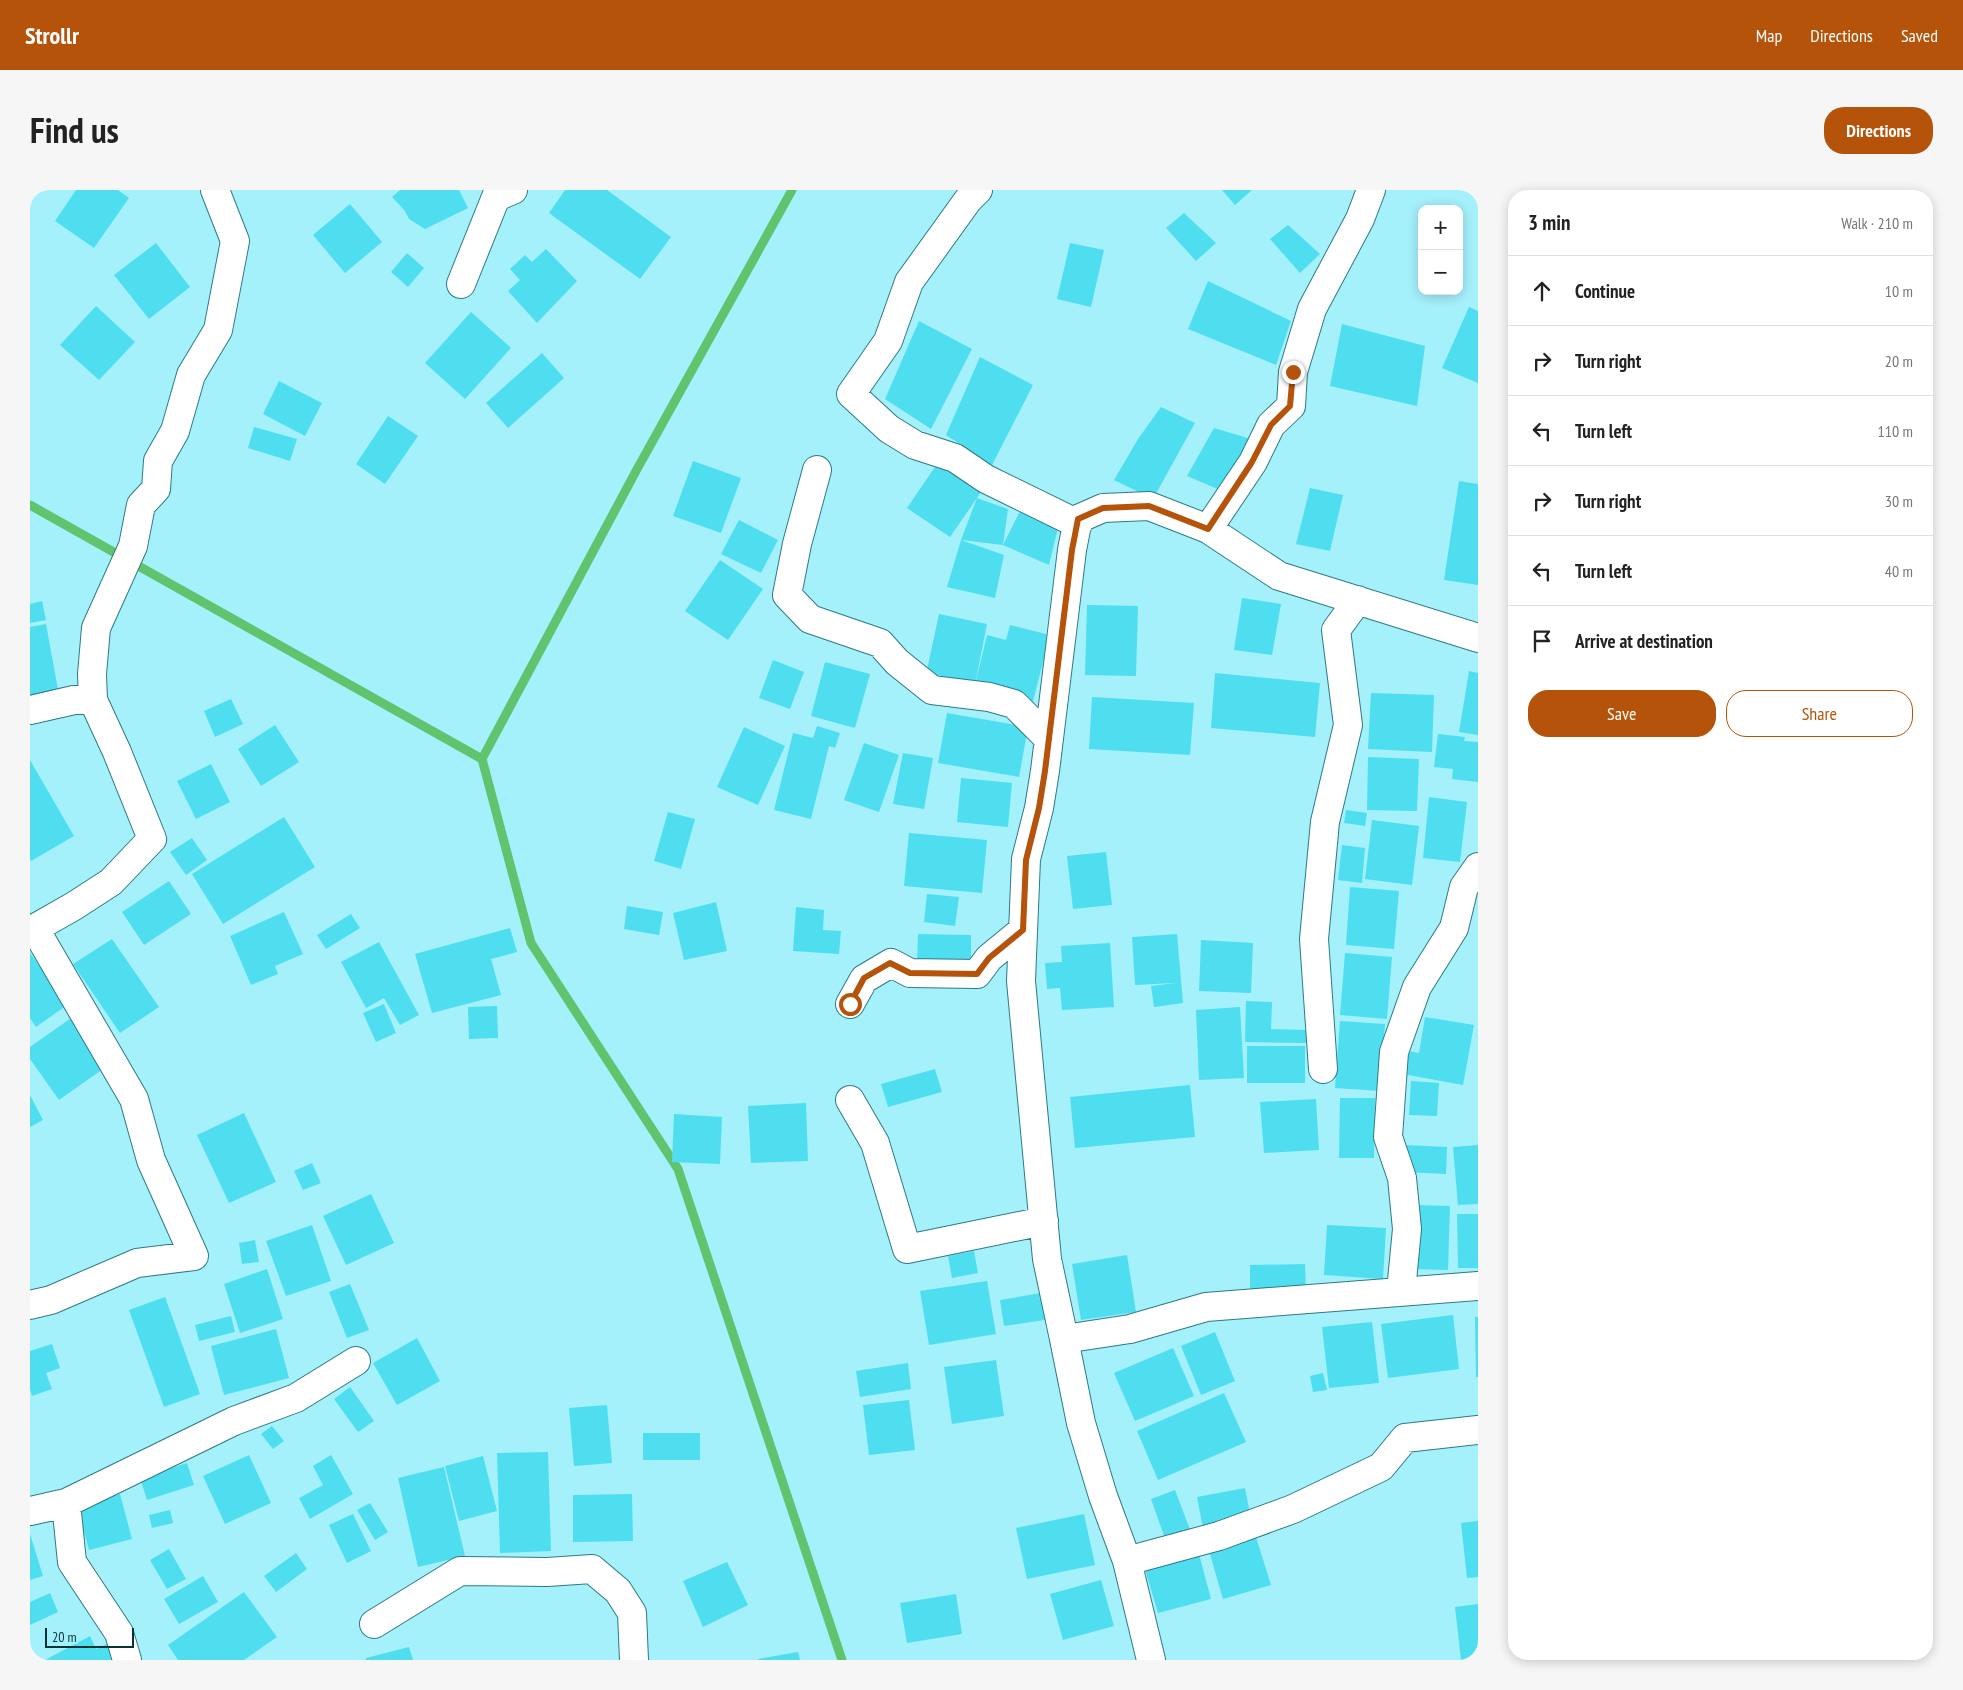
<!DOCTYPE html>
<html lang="en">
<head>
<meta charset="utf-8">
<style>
  body { margin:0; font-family:"PT Sans Narrow",sans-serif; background:#f6f6f6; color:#222 }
  .controls { position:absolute; right:15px; top:15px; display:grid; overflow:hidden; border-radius:10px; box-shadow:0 2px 12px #0003 }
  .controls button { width:45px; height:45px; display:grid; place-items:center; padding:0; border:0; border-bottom:1px solid #e0e0e0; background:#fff; color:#222; font:25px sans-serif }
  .scale { position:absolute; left:15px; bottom:12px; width:89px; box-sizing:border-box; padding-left:5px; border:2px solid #043338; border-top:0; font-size:14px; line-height:18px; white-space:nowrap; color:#043338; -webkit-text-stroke:4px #a4f0fb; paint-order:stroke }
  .stop { position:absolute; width:15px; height:15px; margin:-11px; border:4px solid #b45309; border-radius:50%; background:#fff }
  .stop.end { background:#b45309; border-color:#fff; box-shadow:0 1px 5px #0008 }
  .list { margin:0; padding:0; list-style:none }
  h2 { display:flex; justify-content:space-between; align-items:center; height:65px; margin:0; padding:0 20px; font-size:21px }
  h2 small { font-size:16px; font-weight:400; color:#767676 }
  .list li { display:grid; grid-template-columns:32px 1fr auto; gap:15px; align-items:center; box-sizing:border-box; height:70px; padding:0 20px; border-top:1px solid #e0e0e0 }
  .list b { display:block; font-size:19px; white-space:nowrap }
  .list em { font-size:16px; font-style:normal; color:#767676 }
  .actions { display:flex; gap:10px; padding:15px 20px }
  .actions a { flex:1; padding:11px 0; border:1px solid #b45309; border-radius:20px; text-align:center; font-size:18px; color:#b45309 }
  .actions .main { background:#b45309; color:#fff }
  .icon { flex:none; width:28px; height:28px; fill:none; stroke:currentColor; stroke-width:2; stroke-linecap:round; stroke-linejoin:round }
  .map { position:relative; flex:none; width:1448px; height:1470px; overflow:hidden; border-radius:20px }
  header { display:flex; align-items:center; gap:30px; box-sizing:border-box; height:70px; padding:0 25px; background:#b45309; color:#fff }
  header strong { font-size:24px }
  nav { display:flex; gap:28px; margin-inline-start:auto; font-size:18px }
  .intro { display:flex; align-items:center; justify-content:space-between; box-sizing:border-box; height:120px; padding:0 30px }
  h1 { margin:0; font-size:35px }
  .button { padding:12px 22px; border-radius:20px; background:#b45309; color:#fff; font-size:18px; font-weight:700 }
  main { display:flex; gap:30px; padding:0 30px }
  aside { flex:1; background:#fff; border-radius:20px; box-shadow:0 2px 12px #0003 }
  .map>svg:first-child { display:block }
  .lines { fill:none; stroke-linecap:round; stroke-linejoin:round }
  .stream { stroke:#60c46f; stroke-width:9 }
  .building { fill:#4fdef0 }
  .minor-casing { stroke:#2d7a84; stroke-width:30 }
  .minor { stroke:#fff; stroke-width:28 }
  .route { stroke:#b45309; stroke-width:6 }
</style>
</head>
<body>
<header>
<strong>Strollr</strong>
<nav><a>Map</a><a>Directions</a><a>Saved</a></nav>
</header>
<div class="intro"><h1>Find us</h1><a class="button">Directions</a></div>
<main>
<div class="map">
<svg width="1448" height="1470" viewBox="0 0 1448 1470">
  <rect width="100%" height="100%" fill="#a4f0fb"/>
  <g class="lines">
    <path class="stream" d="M 0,315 L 452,569 L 501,753 L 648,979 L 812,1470
      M 452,569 L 606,281 L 762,0"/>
  </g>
  <path class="building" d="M 46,0 L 88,0 L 99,8 L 64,58 L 25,31 Z
    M 370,0 L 429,0 L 438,18 L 395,39 L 379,29 L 375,21 L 362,7 Z
    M 535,0 L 577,0 L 641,47 L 610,89 L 519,23 Z
    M 1192,0 L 1222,0 L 1205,15 Z
    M 320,14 L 352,52 L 315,83 L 283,45 Z
    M 1154,23 L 1186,53 L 1166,71 L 1136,38 Z
    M 1258,35 L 1290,64 L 1270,83 L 1240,49 Z
    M 126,53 L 160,97 L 119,129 L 84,85 Z
    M 1040,53 L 1074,60 L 1061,117 L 1027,109 Z
    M 516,59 L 547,91 L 507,133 L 478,101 L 490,90 L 480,79 L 495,65 L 502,72 Z
    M 377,63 L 394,78 L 378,97 L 361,82 Z
    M 1178,91 L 1261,131 L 1246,175 L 1158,139 Z
    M 66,116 L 105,152 L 69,190 L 30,155 Z
    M 1439,117 L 1448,121 L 1448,193 L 1412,178 Z
    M 441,122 L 481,158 L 435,209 L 395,173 Z
    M 889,131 L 942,159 L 901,239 L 855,209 Z
    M 1312,134 L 1395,156 L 1387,216 L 1300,196 Z
    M 512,163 L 534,188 L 478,238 L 456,213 Z
    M 950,167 L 1003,195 L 962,275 L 916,245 Z
    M 249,191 L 292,213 L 275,246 L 233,224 Z
    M 1131,217 L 1165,233 L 1123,309 L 1084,290 L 1108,249 Z
    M 358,226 L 388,246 L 355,294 L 326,274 Z
    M 224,237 L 267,249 L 260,271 L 218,258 Z
    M 1184,238 L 1221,249 L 1190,300 L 1157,286 Z
    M 911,268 L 954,297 L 947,308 L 978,319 L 973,355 L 990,321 L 1028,338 L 1019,375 L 973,355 L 931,350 L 974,365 L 965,408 L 917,397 L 931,350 L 947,308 L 920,347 L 877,318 Z
    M 663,271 L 711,288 L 691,343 L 643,326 Z
    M 1429,291 L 1448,294 L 1448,395 L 1414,390 Z
    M 1280,298 L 1313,305 L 1300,361 L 1266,354 Z
    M 709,330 L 748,350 L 731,383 L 691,364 Z
    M 690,370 L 733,399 L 698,450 L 655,421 Z
    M 1212,408 L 1251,414 L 1242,465 L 1204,460 Z
    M 12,411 L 16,430 L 0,433 L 0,414 Z
    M 1057,415 L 1108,416 L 1106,486 L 1055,485 Z
    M 909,424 L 957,434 L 945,495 L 957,445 L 976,450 L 980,435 L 1020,445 L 1002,515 L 895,489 Z
    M 16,434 L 29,505 L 0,510 L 0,437 Z
    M 743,470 L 774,482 L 760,519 L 729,508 Z
    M 795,472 L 840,484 L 825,538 L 781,526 Z
    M 1439,481 L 1448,483 L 1448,545 L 1429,542 Z
    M 1185,483 L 1290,493 L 1285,547 L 1181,538 Z
    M 1341,503 L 1404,505 L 1402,562 L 1338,559 Z
    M 1062,507 L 1164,513 L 1160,565 L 1059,559 Z
    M 201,509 L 213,534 L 185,547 L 174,521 Z
    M 917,523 L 998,537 L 989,587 L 908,573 Z
    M 245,535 L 269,572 L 231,596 L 208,559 Z
    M 787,536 L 810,543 L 805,558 L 799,556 L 781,629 L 744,620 L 763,543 L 783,548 Z
    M 714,537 L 755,556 L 728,615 L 687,597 Z
    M 1408,544 L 1435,547 L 1434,551 L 1448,552 L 1448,592 L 1422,589 L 1423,579 L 1404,577 Z
    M 834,553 L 869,565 L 849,622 L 814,610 Z
    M 873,563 L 903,568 L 894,619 L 863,614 Z
    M 1338,567 L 1389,569 L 1387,621 L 1337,620 Z
    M 0,570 L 44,646 L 1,671 L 0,669 Z
    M 181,574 L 200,612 L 166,629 L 147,591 Z
    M 931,588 L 982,593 L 978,637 L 927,632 Z
    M 1399,607 L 1437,612 L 1430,672 L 1393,668 Z
    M 1316,620 L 1337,623 L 1335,636 L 1314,633 Z
    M 638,622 L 665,629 L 651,679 L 624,671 Z
    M 254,627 L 285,677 L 193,734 L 162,684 Z
    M 1342,630 L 1389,636 L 1382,695 L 1335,689 Z
    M 879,643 L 957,650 L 952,703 L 874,696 Z
    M 162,648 L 177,670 L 156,685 L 140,662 Z
    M 1312,655 L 1335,658 L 1332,693 L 1308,690 Z
    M 1076,662 L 1082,715 L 1043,719 L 1037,666 Z
    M 139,691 L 161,724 L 114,755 L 92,722 Z
    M 1320,697 L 1369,701 L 1364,759 L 1316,755 Z
    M 897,704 L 929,707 L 925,736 L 894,732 Z
    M 686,712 L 697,761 L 654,770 L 643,723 Z
    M 597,716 L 633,722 L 629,745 L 594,739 Z
    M 766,717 L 794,720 L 793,740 L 811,741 L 809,764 L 763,761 Z
    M 254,722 L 273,764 L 245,776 L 248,784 L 221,795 L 200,746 Z
    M 321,724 L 330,738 L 296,759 L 287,745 Z
    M 480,738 L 487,762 L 461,769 L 471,805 L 402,823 L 385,764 Z
    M 888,744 L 941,745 L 941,777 L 887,776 Z
    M 1147,744 L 1153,813 L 1124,817 L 1121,796 L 1145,793 L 1105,795 L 1102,747 Z
    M 82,749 L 129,817 L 90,843 L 43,774 Z
    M 1171,750 L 1223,753 L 1221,803 L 1169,801 Z
    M 349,752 L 389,825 L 370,835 L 354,808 L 336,818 L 311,772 Z
    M 1080,753 L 1084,817 L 1032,820 L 1030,798 L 1017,799 L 1015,773 L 1032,772 L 1031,756 Z
    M 0,763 L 37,815 L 6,837 L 0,828 Z
    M 1315,763 L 1362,767 L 1357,829 L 1310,825 Z
    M 1216,811 L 1242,812 L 1241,839 L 1276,840 L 1276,853 L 1215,852 Z
    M 354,814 L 366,843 L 346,852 L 333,823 Z
    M 467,816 L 468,848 L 439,849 L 438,817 Z
    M 1210,817 L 1214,888 L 1169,890 L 1166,820 Z
    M 44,826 L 80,874 L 29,910 L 0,869 L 0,857 Z
    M 1395,827 L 1444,835 L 1433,895 L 1367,883 L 1372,860 L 1389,863 Z
    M 1310,831 L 1355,834 L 1350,901 L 1305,898 Z
    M 1217,856 L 1275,856 L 1275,893 L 1217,893 Z
    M 905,879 L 912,902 L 858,917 L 851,894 Z
    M 1381,891 L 1409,893 L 1407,926 L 1379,925 Z
    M 1160,895 L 1165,947 L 1045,958 L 1040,907 Z
    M 0,905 L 13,930 L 0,937 Z
    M 1310,908 L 1345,908 L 1344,968 L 1309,968 Z
    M 1286,909 L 1289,960 L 1234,963 L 1230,912 Z
    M 776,913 L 778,971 L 721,973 L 718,916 Z
    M 214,923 L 246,992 L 199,1013 L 167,945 Z
    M 644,924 L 692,927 L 690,974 L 642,972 Z
    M 1376,955 L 1417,957 L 1416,984 L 1375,982 Z
    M 1448,955 L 1448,1014 L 1428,1015 L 1423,957 Z
    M 282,973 L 291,993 L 273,1000 L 264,981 Z
    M 341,1004 L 364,1053 L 316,1075 L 293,1026 Z
    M 1385,1015 L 1420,1016 L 1418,1080 L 1383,1079 Z
    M 1427,1024 L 1448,1024 L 1448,1078 L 1428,1078 Z
    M 282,1035 L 301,1091 L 256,1106 L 236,1051 Z
    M 1297,1035 L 1356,1038 L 1353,1089 L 1294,1085 Z
    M 225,1050 L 229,1072 L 212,1074 L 209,1053 Z
    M 944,1061 L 948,1083 L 922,1088 L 918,1066 Z
    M 1097,1065 L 1106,1122 L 1051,1130 L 1042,1074 Z
    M 1275,1074 L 1276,1103 L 1220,1103 L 1220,1075 Z
    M 237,1079 L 253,1129 L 210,1143 L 194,1094 Z
    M 957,1091 L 966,1144 L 899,1155 L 890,1101 Z
    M 320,1094 L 339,1140 L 317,1148 L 299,1102 Z
    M 1017,1102 L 1021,1129 L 974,1136 L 970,1110 Z
    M 135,1107 L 170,1204 L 134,1217 L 99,1120 Z
    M 1423,1125 L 1429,1179 L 1358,1188 L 1351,1134 Z
    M 201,1126 L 205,1142 L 169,1151 L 165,1135 Z
    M 1445,1127 L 1448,1127 L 1448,1187 L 1446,1187 Z
    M 1342,1132 L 1349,1193 L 1299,1198 L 1292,1137 Z
    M 246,1139 L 259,1188 L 194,1205 L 181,1156 Z
    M 1185,1142 L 1205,1191 L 1171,1205 L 1151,1156 Z
    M 387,1148 L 410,1191 L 367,1215 L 343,1173 Z
    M 22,1154 L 30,1178 L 16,1183 L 22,1199 L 2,1206 L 0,1199 L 0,1161 Z
    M 1143,1158 L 1164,1206 L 1105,1231 L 1084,1183 Z
    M 966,1170 L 974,1226 L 922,1234 L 914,1177 Z
    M 878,1173 L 881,1199 L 830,1207 L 826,1181 Z
    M 1293,1183 L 1297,1200 L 1283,1202 L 1280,1186 Z
    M 320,1197 L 344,1231 L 328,1242 L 304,1209 Z
    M 1194,1203 L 1216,1252 L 1128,1290 L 1107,1241 Z
    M 879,1210 L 885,1260 L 839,1265 L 833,1215 Z
    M 577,1215 L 582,1273 L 544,1276 L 539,1218 Z
    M 242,1236 L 254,1251 L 243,1259 L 231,1244 Z
    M 613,1243 L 670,1243 L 670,1270 L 613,1270 Z
    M 518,1262 L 521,1361 L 470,1363 L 467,1263 Z
    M 219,1265 L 241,1313 L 195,1334 L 173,1286 Z
    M 301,1265 L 323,1304 L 280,1329 L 269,1308 L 293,1295 L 283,1276 Z
    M 453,1266 L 467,1321 L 429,1331 L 415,1276 Z
    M 157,1273 L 164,1295 L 117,1310 L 110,1288 Z
    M 414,1277 L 435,1366 L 388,1377 L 368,1288 Z
    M 1215,1298 L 1221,1329 L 1173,1338 L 1167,1307 Z
    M 1145,1300 L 1162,1345 L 1137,1354 L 1121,1309 Z
    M 90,1304 L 102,1349 L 59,1360 L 47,1316 Z
    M 602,1304 L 603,1351 L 543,1352 L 543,1305 Z
    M 340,1313 L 358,1342 L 345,1350 L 327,1320 Z
    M 140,1320 L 143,1333 L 122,1338 L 119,1325 Z
    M 323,1324 L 341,1361 L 317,1373 L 299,1335 Z
    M 1054,1324 L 1065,1375 L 997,1389 L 986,1338 Z
    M 1448,1331 L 1448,1387 L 1437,1388 L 1431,1333 Z
    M 0,1344 L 13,1386 L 0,1390 Z
    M 1226,1347 L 1241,1395 L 1193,1409 L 1179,1361 Z
    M 139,1359 L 156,1389 L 137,1399 L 120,1370 Z
    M 266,1363 L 277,1379 L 246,1402 L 234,1386 Z
    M 1169,1364 L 1181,1409 L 1128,1423 L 1115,1379 Z
    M 697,1372 L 718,1415 L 673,1437 L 653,1391 Z
    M 173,1386 L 188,1412 L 149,1434 L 134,1409 Z
    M 1071,1390 L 1084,1436 L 1033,1450 L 1020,1404 Z
    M 214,1402 L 247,1447 L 214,1470 L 148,1470 L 138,1455 Z
    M 20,1403 L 28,1422 L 0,1435 L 0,1412 Z
    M 926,1404 L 932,1444 L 877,1453 L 870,1413 Z
    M 1448,1414 L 1448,1469 L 1431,1470 L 1425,1417 Z
    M 60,1446 L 66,1459 L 79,1453 L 88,1470 L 15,1470 Z
    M 379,1457 L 383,1470 L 336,1470 L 336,1468 Z
    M 768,1462 L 770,1470 L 728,1470 L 728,1469 Z"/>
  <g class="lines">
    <g class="minor-casing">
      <path id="minor" d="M 948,0 L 938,10 L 879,92 L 858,151 L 821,204 L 859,239 L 885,255 L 925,268 L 956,289 L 1048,334
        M 431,94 L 466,7 L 483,0
        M 787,280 L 767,354 L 757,405 L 780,429 L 850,453 L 867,472 L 902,500 L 959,507 L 984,514 L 1019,549
        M 1178,339 L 1223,272 L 1241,235 L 1261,216 L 1263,182 L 1282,119 L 1330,29 L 1341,0
        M 0,520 L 44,510 L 63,510 L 62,484 L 66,438 L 103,356 L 111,315 L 126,299 L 128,271 L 145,241 L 161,185 L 188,140 L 205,51 L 185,0
        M 0,741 L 44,716 L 81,692 L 122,649 L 87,562 L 63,510
        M 820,814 L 834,789 L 861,773 L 880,783 L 947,784 L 959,768 L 993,740
        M 1293,879 L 1284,749 L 1295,632 L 1318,535 L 1306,440 L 1328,410
        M 820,910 L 845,953 L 877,1059 L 1014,1031
        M 1371,1101 L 1377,1039 L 1372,988 L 1358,947 L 1364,862 L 1387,797 L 1424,738 L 1434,697 L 1448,677
        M 0,1115 L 21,1110 L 107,1073 L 164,1066 L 121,970 L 104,909 L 5,739
        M 1034,1149 L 1017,1069 L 991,791 L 996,669 L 1009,618 L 1015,581 L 1042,360 L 1048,329 L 1073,318 L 1119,316 L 1178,339 L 1249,386 L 1448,448
        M 36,1313 L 42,1372 L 89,1443 L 97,1470
        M 0,1321 L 36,1313 L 204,1231 L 266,1208 L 326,1171
        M 1097,1371 L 1189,1346 L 1263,1319 L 1351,1277 L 1375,1248 L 1448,1240
        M 344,1434 L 430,1381 L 517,1382 L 562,1379 L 588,1401 L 602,1423 L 604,1470
        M 1121,1470 L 1097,1371 L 1073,1306 L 1051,1233 L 1034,1149 L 1100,1139 L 1176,1117 L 1448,1096"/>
    </g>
    <use href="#minor" class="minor"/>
  </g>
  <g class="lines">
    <path class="route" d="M 820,814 L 834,788 L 860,773 L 880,783 L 947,784 L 959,768 L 993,740 L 996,670 L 1009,618 L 1015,581 L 1042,360 L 1048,329 L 1073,318 L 1119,316 L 1178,339 L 1222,272 L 1241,235 L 1260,216 L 1263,182"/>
  </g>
</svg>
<div class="controls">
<button>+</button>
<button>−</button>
</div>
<div class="scale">20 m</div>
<div class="stop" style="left:820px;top:814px"></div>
<div class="stop end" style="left:1263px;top:182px"></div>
</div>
<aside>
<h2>3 min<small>Walk · 210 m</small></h2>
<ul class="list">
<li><svg class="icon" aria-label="ahead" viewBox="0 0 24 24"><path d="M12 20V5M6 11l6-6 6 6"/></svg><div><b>Continue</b></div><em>10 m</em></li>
<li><svg class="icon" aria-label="right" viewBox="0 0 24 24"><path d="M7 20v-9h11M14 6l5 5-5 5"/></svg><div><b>Turn right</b></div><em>20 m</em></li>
<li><svg class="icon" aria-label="left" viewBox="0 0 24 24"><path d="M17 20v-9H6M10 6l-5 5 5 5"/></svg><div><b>Turn left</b></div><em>110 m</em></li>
<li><svg class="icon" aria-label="right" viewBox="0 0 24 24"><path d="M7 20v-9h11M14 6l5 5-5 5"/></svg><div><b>Turn right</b></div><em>30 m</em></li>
<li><svg class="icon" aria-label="left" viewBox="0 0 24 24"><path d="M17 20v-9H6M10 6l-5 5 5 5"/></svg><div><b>Turn left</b></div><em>40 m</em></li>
<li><svg class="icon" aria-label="arrive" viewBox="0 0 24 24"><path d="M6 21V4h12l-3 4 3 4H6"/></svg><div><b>Arrive at destination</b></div></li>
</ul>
<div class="actions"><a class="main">Save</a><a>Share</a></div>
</aside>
</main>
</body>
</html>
